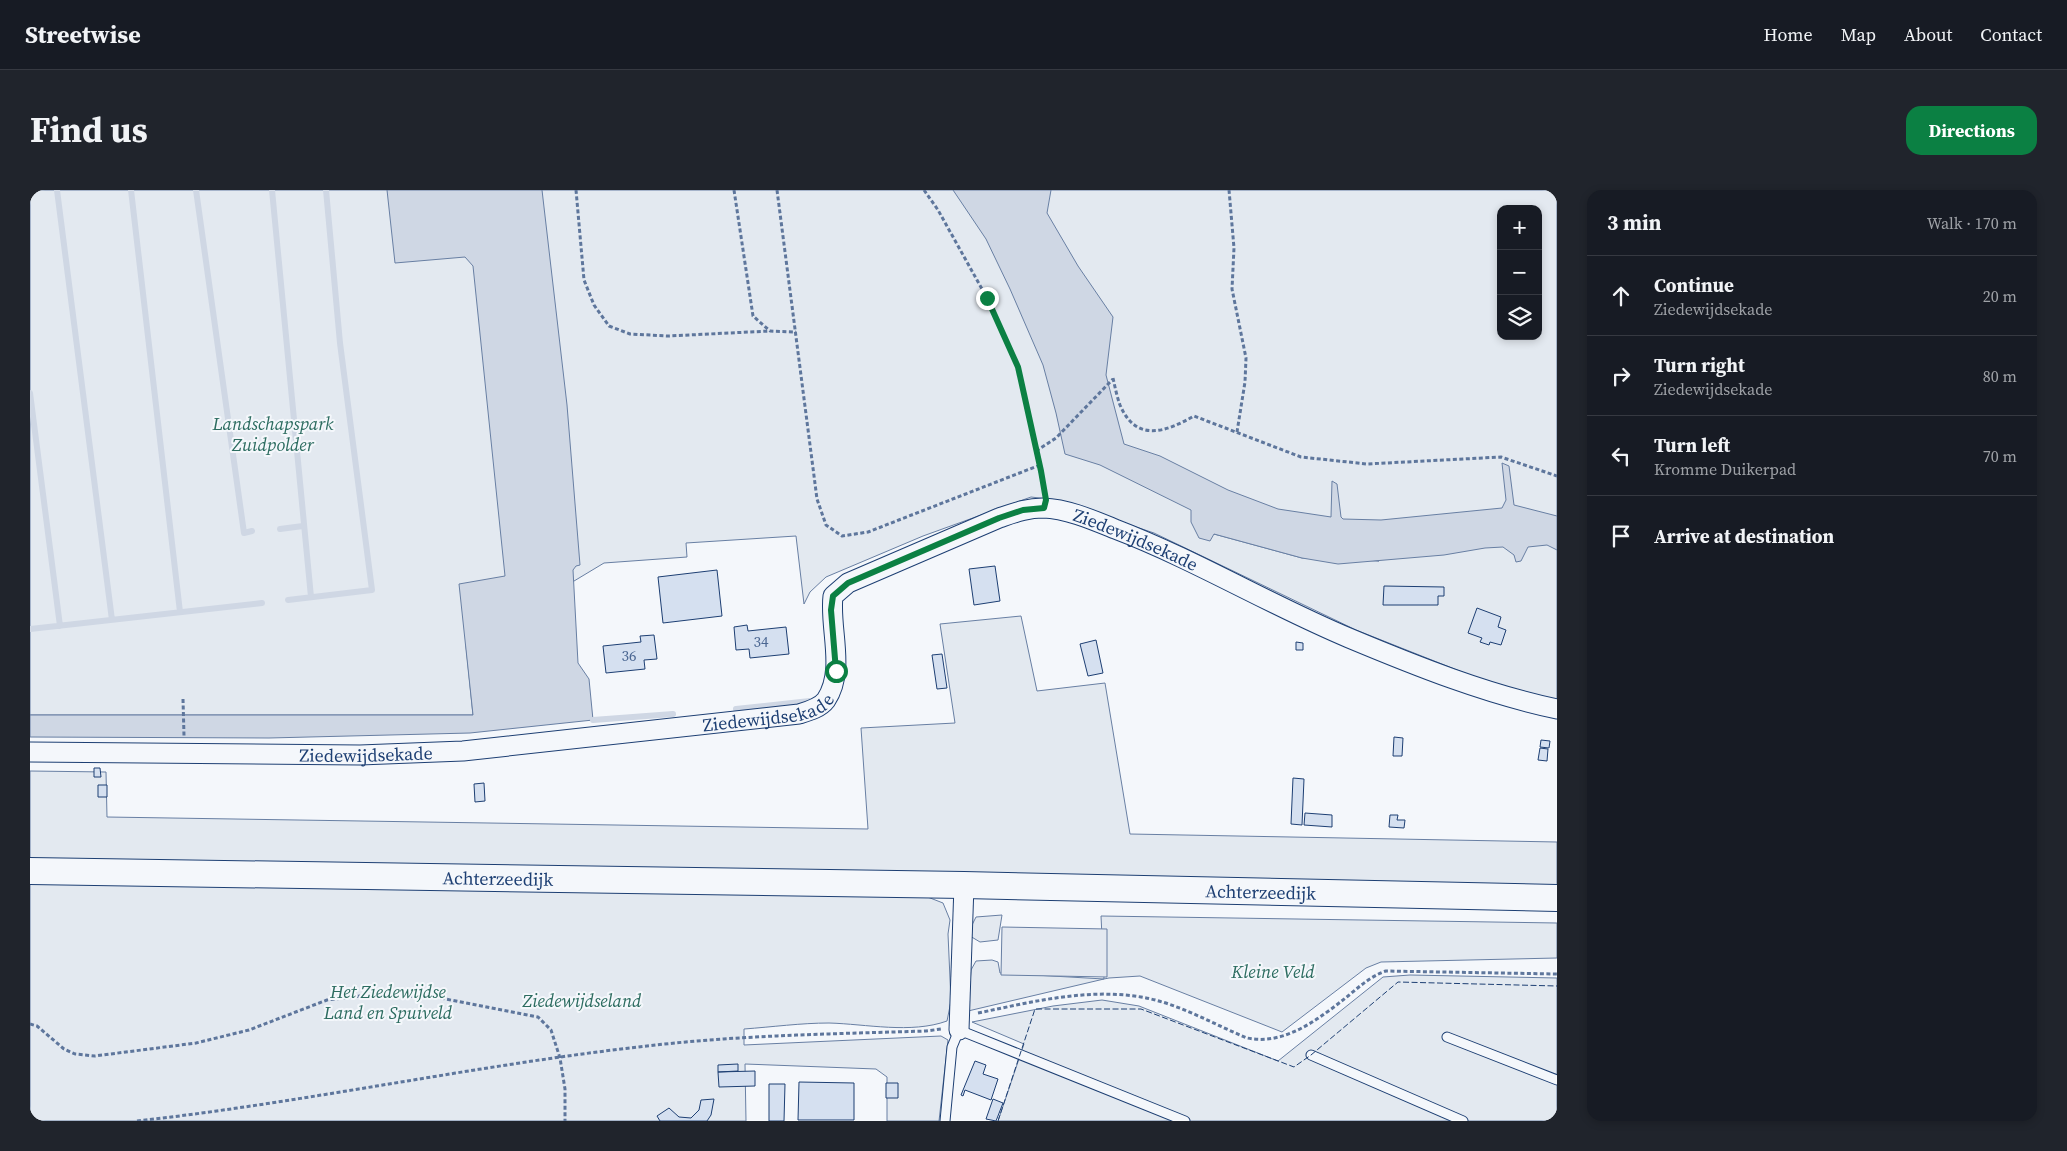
<!DOCTYPE html>
<html lang="en">
<head>
<meta charset="utf-8">
<style>
  body { margin:0; font-family:"Source Serif 4",serif; background:#20242c; color:#f1f3f6 }
  .controls { position:absolute; right:15px; top:15px; display:grid; overflow:hidden; border-radius:10px; box-shadow:0 2px 8px #0003 }
  .controls button { width:45px; height:45px; display:grid; place-items:center; padding:0; border:0; border-bottom:1px solid #363941; background:#171b24; color:#f1f3f6; font:25px sans-serif }
  .stop { position:absolute; width:15px; height:15px; margin:-11px; border:4px solid #0b8043; border-radius:50%; background:#fff }
  .stop.end { background:#0b8043; border-color:#fff; box-shadow:0 1px 5px #0008 }
  .list { margin:0; padding:0; list-style:none }
  h2 { display:flex; justify-content:space-between; align-items:center; height:65px; margin:0; padding:0 20px; font-size:21px }
  h2 small { font-size:16px; font-weight:400; color:#9ea1a6 }
  .list li { display:grid; grid-template-columns:32px 1fr auto; gap:15px; align-items:center; box-sizing:border-box; height:80px; padding:0 20px; border-top:1px solid #363941 }
  .list b { display:block; font-size:19px; white-space:nowrap }
  .list p { margin:0; font-size:16px; white-space:nowrap; color:#9ea1a6 }
  .list em { font-size:16px; font-style:normal; color:#9ea1a6 }
  .icon { flex:none; width:28px; height:28px; fill:none; stroke:currentColor; stroke-width:2; stroke-linecap:round; stroke-linejoin:round }
  .map { position:relative; flex:none; width:1527px; height:931px; overflow:hidden; border-radius:15px }
  header { display:flex; align-items:center; gap:30px; box-sizing:border-box; height:70px; padding:0 25px; background:#171b24; border-bottom:1px solid #363941 }
  header strong { font-size:24px }
  nav { display:flex; gap:28px; margin-inline-start:auto; font-size:18px }
  .intro { display:flex; align-items:center; justify-content:space-between; box-sizing:border-box; height:120px; padding:0 30px }
  h1 { margin:0; font-size:35px }
  .button { padding:12px 22px; border-radius:15px; background:#0b8043; color:#fff; font-size:18px; font-weight:700 }
  main { display:flex; gap:30px; padding:0 30px }
  aside { flex:1; background:#171b24; border-radius:15px; box-shadow:0 2px 8px #0003 }
  .map>svg:first-child { display:block }
  .green { fill:#e3e9f0; stroke:#687fa3; fill-rule:evenodd }
  .parking { fill:#e3e8f0; stroke:#687fa3 }
  .water { fill:#cfd7e4; stroke:#687fa3 }
  .lines { fill:none; stroke-linecap:round; stroke-linejoin:round }
  .stream { stroke:#cfd7e4; stroke-width:6 }
  .building { fill:#d5e0f0; stroke:#1d3f73 }
  .lane-casing { stroke:#1d3f73; stroke-width:11 }
  .street-casing { stroke:#1d3f73; stroke-width:21 }
  .secondary-casing { stroke:#1d3f73; stroke-width:28 }
  .path { stroke:#5e769c; stroke-width:3; stroke-dasharray:4 2.5; stroke-linecap:butt }
  .lane { stroke:#f4f7fb; stroke-width:9 }
  .street { stroke:#f4f7fb; stroke-width:19 }
  .secondary { stroke:#f4f7fb; stroke-width:26 }
  .fence { stroke:#1d3f73; stroke-width:1; stroke-dasharray:6 2.5; stroke-linecap:butt }
  .route { stroke:#0b8043; stroke-width:6 }
  .labels { text-anchor:middle; dominant-baseline:central; stroke-width:4; stroke-linejoin:round; paint-order:stroke }
  .number-label { font-size:15px; fill:#4b6792 }
  .park-label { font-size:18px; font-style:italic; fill:#2c6c60; stroke:#f4f7fb }
  .street-label { font-size:18px; fill:#1d3f73; stroke:#f4f7fb }
</style>
</head>
<body>
<header>
<strong>Streetwise</strong>
<nav><a>Home</a><a>Map</a><a>About</a><a>Contact</a></nav>
</header>
<div class="intro"><h1>Find us</h1><a class="button">Directions</a></div>
<main>
<div class="map">
<svg width="1527" height="931" viewBox="0 0 1527 931">
  <rect width="100%" height="100%" fill="#f4f7fb"/>
  <path class="green" d="M 0,0 L 1527,0 L 1527,511 L 1480,501 L 1326,440 L 1124,343 L 1026,310 L 1001,307 L 893,346 L 796,387 L 780,402 L 774,414 L 766,346 L 656,353 L 657,367 L 574,373 L 436,456 L 443,525 L 0,525 ZM 1471,19 L 1508,19 L 1508,146 L 1471,146 ZM 1184,344 L 1349,371 L 1272,368 Z
    M 991,426 L 1007,501 L 1075,493 L 1100,644 L 1527,652 L 1527,698 L 0,669 L 0,581 L 76,582 L 77,627 L 838,639 L 831,538 L 925,533 L 910,434 Z
    M 0,691 L 895,706 L 913,713 L 920,730 L 918,744 L 921,811 L 917,831 C 881,844 836,834 799,833 C 771,833 742,837 714,839 L 714,855 L 911,846 L 918,850 L 909,931 L 857,931 L 857,887 L 846,879 L 715,874 L 716,931 L 0,931 Z
    M 972,725 L 968,750 L 950,752 L 940,746 L 942,735 L 946,727 Z
    M 1071,726 L 1527,733 L 1527,768 L 1351,772 L 1336,778 L 1252,842 L 1110,786 L 1079,788 L 1074,789 L 938,821 L 941,780 L 946,771 L 962,770 L 968,772 L 970,783 L 1074,789 Z
    M 1380,785 L 1527,788 L 1527,931 L 968,931 L 994,854 L 942,832 L 1023,816 L 1072,810 L 1109,816 L 1248,871 L 1353,787 Z"/>
  <path class="parking" d="M 972,737 L 1077,739 L 1077,787 L 971,785 Z"/>
  <path class="water" d="M 357,0 L 512,0 L 537,215 L 550,375 L 546,376 L 543,380 L 548,473 L 559,489 L 563,530 L 440,543 L 239,548 L 0,547 L 0,525 L 443,525 L 429,394 L 475,386 L 443,76 L 435,67 L 365,73 Z
    M 923,0 L 1021,0 L 1017,23 L 1048,76 L 1083,127 L 1076,185 L 1094,254 L 1130,266 L 1198,300 L 1248,319 L 1301,327 L 1302,291 L 1307,294 L 1311,327 L 1313,329 L 1351,330 L 1472,318 L 1476,310 L 1472,273 L 1479,276 L 1484,315 L 1527,326 L 1527,360 L 1517,355 L 1498,357 L 1491,371 L 1486,372 L 1484,365 L 1473,357 L 1455,358 L 1414,365 L 1308,374 L 1272,368 L 1184,344 L 1180,351 L 1169,348 L 1161,332 L 1161,320 L 1070,275 L 1035,264 L 1026,223 L 1013,175 L 980,99 L 956,49 Z"/>
  <g class="lines">
    <path class="stream" d="M 27,0 L 82,430
      M 101,0 L 150,422
      M 166,0 L 214,343 L 222,341
      M 242,0 L 281,407
      M 0,203 L 30,436
      M 250,339 L 273,336
      M 258,410 L 342,400 L 310,153 L 296,0
      M 0,439 L 232,413
      M 706,519 L 780,511
      M 563,530 L 643,524"/>
  </g>
  <path class="building" d="M 965,376 L 970,411 L 944,415 L 939,379 Z
    M 687,380 L 692,426 L 633,433 L 628,387 Z
    M 1354,396 L 1414,397 L 1414,406 L 1408,406 L 1408,415 L 1353,415 Z
    M 1447,418 L 1471,427 L 1468,437 L 1476,440 L 1471,455 L 1460,452 L 1459,455 L 1450,452 L 1452,448 L 1438,443 Z
    M 717,435 L 718,441 L 756,437 L 759,464 L 720,468 L 719,459 L 706,460 L 704,437 Z
    M 624,445 L 627,469 L 614,470 L 615,479 L 576,483 L 573,456 L 611,452 L 610,446 Z
    M 1066,450 L 1073,483 L 1058,486 L 1050,454 Z
    M 1266,452 L 1273,453 L 1273,460 L 1266,460 Z
    M 912,464 L 917,498 L 907,499 L 902,465 Z
    M 1364,547 L 1373,548 L 1372,566 L 1363,566 Z
    M 1511,550 L 1520,551 L 1519,558 L 1510,557 Z
    M 1510,558 L 1518,559 L 1517,571 L 1508,570 Z
    M 64,578 L 70,578 L 71,587 L 64,587 Z
    M 1263,588 L 1274,589 L 1272,635 L 1261,634 Z
    M 454,593 L 455,611 L 445,612 L 444,594 Z
    M 68,595 L 77,595 L 77,607 L 68,607 Z
    M 1275,623 L 1302,625 L 1302,637 L 1274,635 Z
    M 1360,625 L 1368,625 L 1367,630 L 1375,630 L 1374,638 L 1359,637 Z
    M 945,871 L 956,875 L 953,884 L 968,889 L 961,910 L 935,900 L 933,906 L 931,905 Z
    M 708,874 L 708,881 L 688,882 L 688,875 Z
    M 725,881 L 725,896 L 689,897 L 688,882 Z
    M 769,892 L 824,893 L 824,930 L 768,930 Z
    M 856,893 L 868,893 L 868,908 L 856,908 Z
    M 739,894 L 755,894 L 754,931 L 739,931 Z
    M 684,909 L 681,925 L 677,931 L 630,931 L 627,926 L 639,918 L 649,927 L 661,928 L 669,920 L 671,910 Z
    M 963,909 L 973,913 L 966,931 L 956,929 Z"/>
  <g class="lines">
    <g class="lane-casing">
      <path id="lane" d="M 1417,847 L 1527,890
        M 1281,865 L 1433,931
        M 915,931 L 922,857 L 929,840 L 1155,931"/>
    </g>
    <g class="street-casing">
      <g id="street">
        <path id="s1" d="M 0,562 L 330,565 L 433,561 L 769,524 C 779,521 790,518 796,510 C 816,480 799,438 803,406 L 818,393 L 969,328 C 984,323 997,318 1013,318 C 1038,319 1063,330 1085,339 C 1166,370 1240,415 1319,448 C 1386,476 1456,504 1527,519"/>
        <path d="M 929,840 L 934,695"/>
      </g>
    </g>
    <g class="secondary-casing">
      <g id="secondary">
        <path id="s2" d="M 0,681 L 934,695 L 1527,708"/>
      </g>
    </g>
    <path class="path" d="M 546,0 L 554,90 L 564,115 L 579,136 L 600,144 L 638,146 L 740,141
      M 704,0 L 723,126 L 740,141 L 766,142
      M 747,0 L 787,309 L 796,335 L 812,346 L 838,342 L 1010,275
      M 894,0 L 908,20 L 957,108 L 988,177 L 1014,300
      M 1199,0 L 1204,58 L 1202,99 L 1216,168 L 1215,192 L 1207,242
      M 1083,188 C 1085,197 1087,207 1090,215 C 1106,253 1136,242 1164,226 L 1271,267 L 1337,274 L 1471,267 L 1527,286
      M 1006,261 L 1026,248 L 1083,189
      M 153,509 L 154,546
      M 948,823 C 1002,812 1056,798 1111,807 C 1148,813 1183,834 1217,848 C 1255,856 1290,828 1318,806 C 1330,796 1341,786 1356,781 L 1527,784
      M 0,834 L 7,836 L 34,859 L 45,864 L 65,866 L 166,853 L 219,840 L 297,810 L 338,805 L 405,807 L 508,827 L 521,840 L 530,868 L 535,899 L 535,931
      M 107,931 C 278,912 446,875 617,856 C 710,845 803,844 896,841 L 911,839"/>
    <use href="#lane" class="lane"/>
    <use href="#street" class="street"/>
    <use href="#secondary" class="secondary"/>
    <path class="fence" d="M 968,931 L 1005,819 L 1111,819 L 1264,877 L 1281,865 L 1368,792 L 1527,796"/>
  </g>
  <g class="lines">
    <path class="route" d="M 806,481 L 801,420 L 803,406 L 818,393 L 969,328 L 993,320 L 1014,318 L 1016,310 L 1011,281 L 988,177 L 957,108"/>
  </g>
  <g class="labels">
    <g class="number-label">
      <text x="731" y="451">34</text>
      <text x="599" y="465">36</text>
    </g>
    <g class="park-label">
      <text x="243" y="233">Landschapspark<tspan x="243" dy="21">Zuidpolder</tspan></text>
      <text x="1243" y="781">Kleine Veld</text>
      <text x="358" y="801">Het Ziedewijdse<tspan x="358" dy="21">Land en Spuiveld</tspan></text>
      <text x="552" y="810">Ziedewijdseland</text>
    </g>
    <g class="street-label">
      <text stroke="none"><textPath href="#s1" startOffset="1236">Ziedewijdsekade</textPath></text>
      <text stroke="none"><textPath href="#s1" startOffset="741">Ziedewijdsekade</textPath></text>
      <text stroke="none"><textPath href="#s1" startOffset="336">Ziedewijdsekade</textPath></text>
      <text stroke="none"><textPath href="#s2" startOffset="468">Achterzeedijk</textPath></text>
      <text stroke="none"><textPath href="#s2" startOffset="1231">Achterzeedijk</textPath></text>
    </g>
  </g>
</svg>
<div class="controls">
<button>+</button>
<button>−</button>
<button><svg class="icon" aria-label="layers" viewBox="0 0 24 24"><path d="M12 4l9 5-9 5-9-5zM3 14l9 5 9-5"/></svg></button>
</div>
<div class="stop" style="left:806px;top:481px"></div>
<div class="stop end" style="left:957px;top:108px"></div>
</div>
<aside>
<h2>3 min<small>Walk · 170 m</small></h2>
<ul class="list">
<li><svg class="icon" aria-label="ahead" viewBox="0 0 24 24"><path d="M12 20V5M6 11l6-6 6 6"/></svg><div><b>Continue</b><p>Ziedewijdsekade</p></div><em>20 m</em></li>
<li><svg class="icon" aria-label="right" viewBox="0 0 24 24"><path d="M7 20v-9h11M14 6l5 5-5 5"/></svg><div><b>Turn right</b><p>Ziedewijdsekade</p></div><em>80 m</em></li>
<li><svg class="icon" aria-label="left" viewBox="0 0 24 24"><path d="M17 20v-9H6M10 6l-5 5 5 5"/></svg><div><b>Turn left</b><p>Kromme Duikerpad</p></div><em>70 m</em></li>
<li><svg class="icon" aria-label="arrive" viewBox="0 0 24 24"><path d="M6 21V4h12l-3 4 3 4H6"/></svg><div><b>Arrive at destination</b></div></li>
</ul>
</aside>
</main>
</body>
</html>
